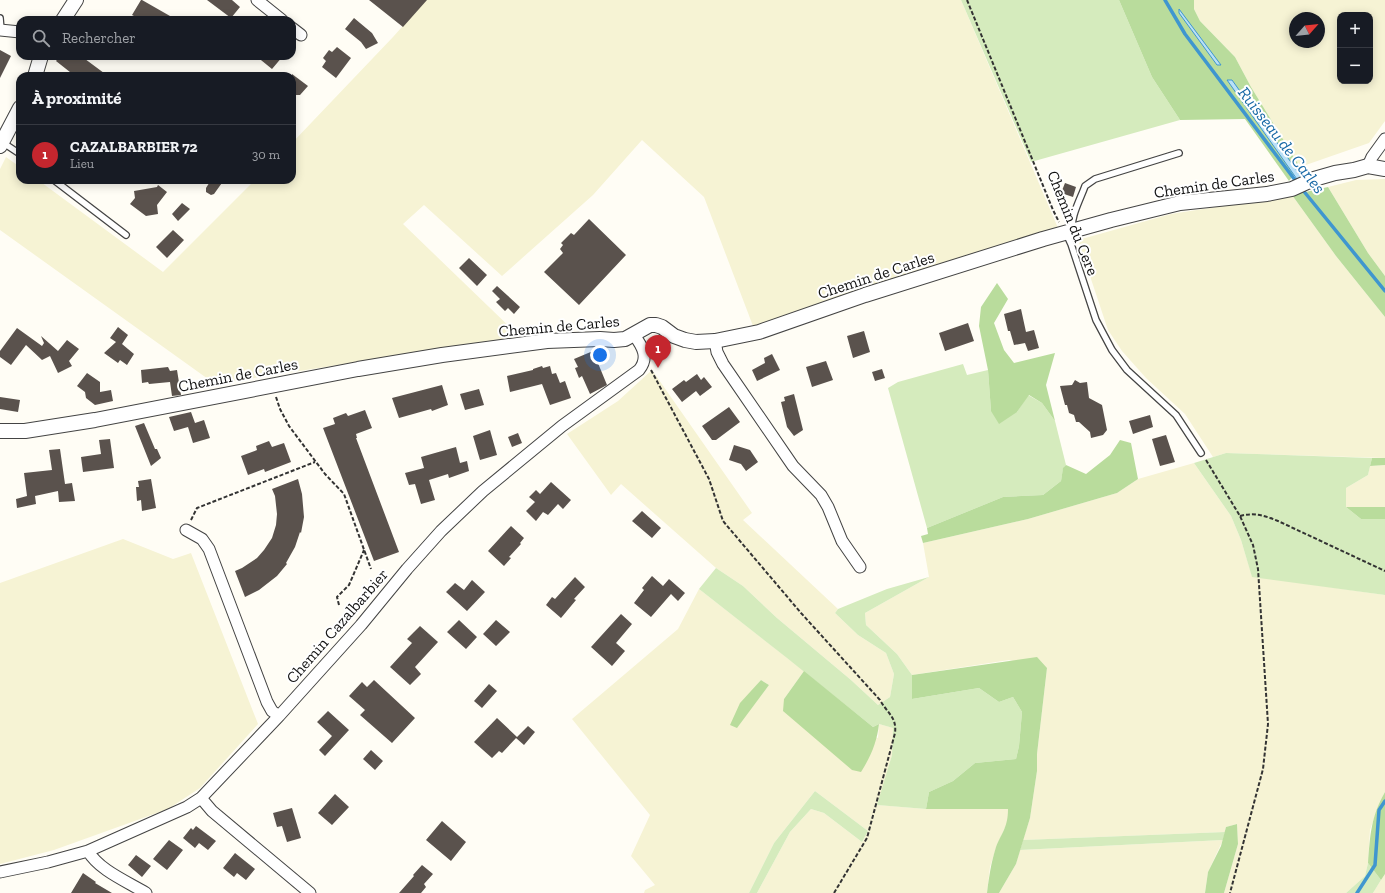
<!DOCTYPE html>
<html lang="fr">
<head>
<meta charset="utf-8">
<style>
  body { margin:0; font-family:"Zilla Slab",serif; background:#20242c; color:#f1f3f6 }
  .controls { position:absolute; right:12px; top:12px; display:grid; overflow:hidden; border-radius:8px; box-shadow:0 2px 10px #0003 }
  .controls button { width:36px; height:36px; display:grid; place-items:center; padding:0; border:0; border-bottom:1px solid #363941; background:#171b24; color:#f1f3f6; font:20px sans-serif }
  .compass { position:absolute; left:1289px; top:12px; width:36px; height:36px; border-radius:50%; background:#171b24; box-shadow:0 2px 10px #0003; rotate:63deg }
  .you { position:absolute; left:600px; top:355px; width:14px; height:14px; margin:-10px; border:3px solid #fff; border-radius:50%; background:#1a73e8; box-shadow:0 0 0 6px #1a73e833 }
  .badge { display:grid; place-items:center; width:26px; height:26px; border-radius:50%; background:#c4262e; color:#fff; font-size:13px; font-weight:700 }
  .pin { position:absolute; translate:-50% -33px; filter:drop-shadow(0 1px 2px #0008) }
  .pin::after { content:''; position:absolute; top:21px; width:14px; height:12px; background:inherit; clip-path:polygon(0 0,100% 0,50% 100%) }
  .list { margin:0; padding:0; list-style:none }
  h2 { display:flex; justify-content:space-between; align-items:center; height:52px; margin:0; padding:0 16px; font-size:17px }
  h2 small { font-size:13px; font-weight:400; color:#9ea1a6 }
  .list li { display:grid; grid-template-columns:26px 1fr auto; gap:12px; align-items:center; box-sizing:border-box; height:60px; padding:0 16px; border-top:1px solid #363941 }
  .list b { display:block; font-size:15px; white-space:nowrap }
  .list p { margin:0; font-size:13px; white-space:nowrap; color:#9ea1a6 }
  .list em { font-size:13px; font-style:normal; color:#9ea1a6 }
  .icon { flex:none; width:22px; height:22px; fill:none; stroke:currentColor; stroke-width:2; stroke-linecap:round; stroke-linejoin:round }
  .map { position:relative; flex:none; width:1385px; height:893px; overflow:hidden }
  .search { position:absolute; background:#171b24; box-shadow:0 2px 10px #0003; left:16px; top:16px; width:280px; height:44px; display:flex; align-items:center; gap:10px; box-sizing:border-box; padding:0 14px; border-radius:12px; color:#9ea1a6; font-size:15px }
  .panel { position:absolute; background:#171b24; box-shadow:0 2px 10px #0003; left:16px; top:72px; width:280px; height:112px; border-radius:12px }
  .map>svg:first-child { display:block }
  .farmland { fill:#f6f3d4; fill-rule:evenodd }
  .green { fill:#d5ebbd }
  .forest { fill:#b9dc9c }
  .water { fill:#b9e0f7; stroke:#3f96cf }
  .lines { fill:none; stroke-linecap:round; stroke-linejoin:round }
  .stream { stroke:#3f96cf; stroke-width:3.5 }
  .building { fill:#5a524d }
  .service-casing { stroke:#444; stroke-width:8 }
  .minor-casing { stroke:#444; stroke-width:13 }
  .tertiary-casing { stroke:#444; stroke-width:16 }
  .path { stroke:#333; stroke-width:2; stroke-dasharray:4 2; stroke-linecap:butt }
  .service { stroke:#fff; stroke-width:5.5 }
  .minor { stroke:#fff; stroke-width:11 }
  .tertiary { stroke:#fff; stroke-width:14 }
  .labels { text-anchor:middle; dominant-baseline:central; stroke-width:4; stroke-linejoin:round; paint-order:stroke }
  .street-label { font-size:16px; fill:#111; stroke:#fff }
  .water-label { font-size:17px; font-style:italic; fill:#1768a6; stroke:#fff }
</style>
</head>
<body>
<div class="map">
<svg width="1385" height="893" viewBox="0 0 1385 893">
  <rect width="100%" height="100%" fill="#fffdf5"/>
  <path class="farmland" d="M 426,0 L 961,0 L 1058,228 L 753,326 L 704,197 L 642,140 L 593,195 L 502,276 L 424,205 L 403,224 L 520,337 L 215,384 L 0,230 L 0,169 L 6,157 L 20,167 L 20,180 L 38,180 L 163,272 L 255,180 L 292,180 L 292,143 L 393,37 Z
    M 1194,0 L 1385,0 L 1385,121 L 1369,143 L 1300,167 L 1251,87 L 1235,57 L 1200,21 L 1194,9 ZM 1340,15 L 1370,15 L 1370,81 L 1340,81 ZM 1295,18 L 1319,18 L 1319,42 L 1295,42 Z
    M 1385,179 L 1385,276 L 1368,253 L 1328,187 L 1356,180 Z
    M 1292,195 L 1336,256 L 1385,317 L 1385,458 L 1226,453 L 1213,457 L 1185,414 L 1146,378 L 1122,351 L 1108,330 L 1078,240 L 1171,214 Z
    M 652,370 L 752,513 L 743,520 L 838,609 L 835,613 L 858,635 L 886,653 L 894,674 L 890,697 L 878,705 L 851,680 L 777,618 L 743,586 L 716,568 L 621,484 L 611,495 L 567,434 L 618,401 Z
    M 1194,463 L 1231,516 L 1241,540 L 1252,576 L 1385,595 L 1385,792 L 1380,801 L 1370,830 L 1368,863 L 1365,876 L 1346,893 L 1224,893 L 1238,844 L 1237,824 L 1226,827 L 1225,832 L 1023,840 L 1030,818 L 1037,771 L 1037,754 L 1047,668 L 1009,660 L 912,675 L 897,654 L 866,625 L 865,613 L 929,577 L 923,543 L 1028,519 L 1117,493 L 1138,479 Z
    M 1385,465 L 1385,507 L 1346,507 L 1346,488 L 1368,475 L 1370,466 Z
    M 123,539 L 173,559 L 191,553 L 258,724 L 200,788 L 168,809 L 54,850 L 0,864 L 0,583 Z
    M 699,589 L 804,671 L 784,699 L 878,738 L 879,724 L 893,728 L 892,755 L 878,805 L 926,809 L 1008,809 L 1008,821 L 997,845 L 990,867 L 987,893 L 757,893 L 790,832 L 811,809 L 824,813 L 862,842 L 868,831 L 815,791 L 774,843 L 749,893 L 644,893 L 645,890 L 655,885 L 631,856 L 650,815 L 572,719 L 678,629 ZM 761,680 L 769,685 L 737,727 L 751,692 Z
    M 1223,840 L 1208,872 L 1205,893 L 999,893 L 1016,864 L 1020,850 Z
    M 1385,874 L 1385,893 L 1373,893 L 1381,880 Z"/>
  <path class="green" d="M 961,0 L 1119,0 L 1152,77 L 1180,120 L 1031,162 Z
    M 963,364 L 967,375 L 988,370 L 991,411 L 1017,412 L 1028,395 L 1042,403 L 1055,421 L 1066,465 L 1063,469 L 1061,481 L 1043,495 L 1003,497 L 927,528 L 888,388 L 898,382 Z
    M 1226,453 L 1372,458 L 1368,475 L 1346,488 L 1346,507 L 1361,519 L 1385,519 L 1385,595 L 1252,577 L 1241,540 L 1231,516 L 1194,463 Z
    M 716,568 L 743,586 L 777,618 L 851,680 L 878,705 L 890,697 L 894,674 L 886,653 L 858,635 L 835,613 L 838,609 L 887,589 L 929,577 L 865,613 L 866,625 L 897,654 L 912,675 L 912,699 L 979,688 L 999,702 L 1013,697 L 1022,712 L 1019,746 L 1016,759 L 975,763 L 953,781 L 929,792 L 926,809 L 877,805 L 892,755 L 893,728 L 879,724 L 873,727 L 787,658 L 699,589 Z
    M 815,791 L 868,831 L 862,842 L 824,813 L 811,809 L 790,832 L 757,893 L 749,893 L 774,843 Z
    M 1225,832 L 1223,840 L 1020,850 L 1023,840 Z
    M 1368,863 L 1381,880 L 1373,893 L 1346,893 L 1365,876 Z"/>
  <path class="forest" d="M 1119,0 L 1194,0 L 1194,9 L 1200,21 L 1235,57 L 1251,87 L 1300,167 L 1289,181 L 1245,119 L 1180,120 L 1152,77 Z
    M 1328,187 L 1368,253 L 1385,276 L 1385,317 L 1336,256 L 1292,195 Z
    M 997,283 L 1008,299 L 994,323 L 1004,350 L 1014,363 L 1055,353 L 1046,385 L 1055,421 L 1042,403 L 1029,395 L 1017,412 L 999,424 L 991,411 L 988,370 L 979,326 L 981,307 Z
    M 1120,440 L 1131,443 L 1138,479 L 1117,493 L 1028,519 L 923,543 L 921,536 L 928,534 L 927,528 L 1003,497 L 1043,495 L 1061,481 L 1063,468 L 1066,465 L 1086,474 L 1110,455 Z
    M 1372,458 L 1385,458 L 1385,465 L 1370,466 Z
    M 1346,507 L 1385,507 L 1385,519 L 1361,519 Z
    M 1037,657 L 1047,668 L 1037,754 L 1037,771 L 1030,818 L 1016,864 L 999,893 L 987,893 C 989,877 991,863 996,847 C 1002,832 1008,827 1008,809 L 926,809 L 929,792 L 953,781 L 975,763 L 1016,759 L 1019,746 L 1022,712 L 1013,697 L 999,702 L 979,688 L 912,699 L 912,675 Z
    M 804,671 L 873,727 L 879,724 C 877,742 871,756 861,772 L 852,770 L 783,711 L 784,699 Z
    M 761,680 L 769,685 L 737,728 L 730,725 L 740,703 Z
    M 1385,792 L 1385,874 L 1381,880 L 1368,863 C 1370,836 1371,816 1385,792 Z
    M 1237,824 L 1238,844 L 1224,893 L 1205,893 L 1208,872 L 1221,846 L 1226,827 Z"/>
  <path class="water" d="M 1179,9 L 1221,65 L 1217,65 L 1179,13 Z
    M 1227,80 L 1232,80 L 1303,179 L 1299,182 Z"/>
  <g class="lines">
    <path class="stream" d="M 1165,0 L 1185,34 L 1298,184
      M 1302,189 L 1385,291
      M 1357,893 L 1375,865 L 1379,810 L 1385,801"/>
  </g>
  <path class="building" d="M 141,0 L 142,0 L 177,20 L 142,20 L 132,15 Z
    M 207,0 L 232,0 L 240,7 L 231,18 Z
    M 369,0 L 427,0 L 403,27 Z
    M 354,18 L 372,33 L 378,43 L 366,49 L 361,42 L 345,29 Z
    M 337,47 L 351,58 L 336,78 L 322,67 L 326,61 L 323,58 L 329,50 L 332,52 Z
    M 0,50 L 11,56 L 0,78 Z
    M 60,56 L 81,56 L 108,76 L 75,76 L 56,61 Z
    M 256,56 L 283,56 L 272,69 Z
    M 292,74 L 308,86 L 300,95 L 292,95 Z
    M 211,180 L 224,180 L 214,194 L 211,195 L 206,192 L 206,188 Z
    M 1065,183 L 1076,187 L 1073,197 L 1061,193 Z
    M 158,185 L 167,192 L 157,205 L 158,214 L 146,216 L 130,204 L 135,198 L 134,191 L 157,187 Z
    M 182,203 L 190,209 L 178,221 L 172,214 Z
    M 589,219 L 626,255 L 579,305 L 544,272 L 563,253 L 560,249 L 563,245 L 561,243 L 571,233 L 574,235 Z
    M 173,230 L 184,240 L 167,258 L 156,247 Z
    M 469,258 L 487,275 L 477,286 L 459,268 Z
    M 497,286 L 520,307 L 514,314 L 508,308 L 505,311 L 496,302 L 500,299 L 492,291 Z
    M 1021,309 L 1026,332 L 1034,330 L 1039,348 L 1028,351 L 1025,343 L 1014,345 L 1010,331 L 1008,331 L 1004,314 Z
    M 968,323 L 974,341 L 945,351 L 939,333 Z
    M 118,327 L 128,335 L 122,344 L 134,354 L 127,365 L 120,360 L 118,363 L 104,353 L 116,342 L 110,338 Z
    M 17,328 L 42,346 L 44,343 L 41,336 L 58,351 L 67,340 L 79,349 L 69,361 L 72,366 L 58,373 L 50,356 L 42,360 L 26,345 L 11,365 L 0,357 L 0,351 Z
    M 864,331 L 870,352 L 853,358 L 847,336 Z
    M 593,351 L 607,385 L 590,394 L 582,376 L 579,378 L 575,368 L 578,367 L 574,359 Z
    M 772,354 L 780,370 L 757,381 L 752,370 L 765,363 L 764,358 Z
    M 826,361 L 833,380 L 812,387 L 806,367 Z
    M 542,366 L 543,368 L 550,366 L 552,374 L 556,373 L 560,383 L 565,381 L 571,398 L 550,405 L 542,384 L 510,392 L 507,376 L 533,370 L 533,369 Z
    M 168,367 L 170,371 L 177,370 L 181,395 L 172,396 L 170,382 L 149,384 L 148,382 L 142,383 L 141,370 Z
    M 882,369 L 885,378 L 875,381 L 872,372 Z
    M 87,373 L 100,382 L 100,392 L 111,390 L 113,401 L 95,405 L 86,398 L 85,392 L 77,386 Z
    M 697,374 L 701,380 L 704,377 L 712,387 L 700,396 L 696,391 L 682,402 L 672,389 L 684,380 L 686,382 Z
    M 1075,380 L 1080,383 L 1087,382 L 1089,398 L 1102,405 L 1107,430 L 1103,435 L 1091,438 L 1090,432 L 1079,422 L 1076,422 L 1074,415 L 1069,413 L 1067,405 L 1065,405 L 1060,386 L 1072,385 Z
    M 442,385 L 448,405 L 432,411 L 431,409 L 399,418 L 392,398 Z
    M 479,389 L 484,405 L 465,410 L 460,394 Z
    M 794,394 L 803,430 L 794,436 L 787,427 L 781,402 L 785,401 L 784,397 Z
    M 0,397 L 20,400 L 18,412 L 0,409 Z
    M 729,407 L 740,422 L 716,440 L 712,440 L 702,426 Z
    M 365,410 L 372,428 L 356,434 L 357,438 L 356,438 L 399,552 L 374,561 L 323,428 L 335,424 L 333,418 L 346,413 L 348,416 Z
    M 191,412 L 195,423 L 204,420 L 210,438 L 193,443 L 188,427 L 174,431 L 169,417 Z
    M 1150,415 L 1153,427 L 1133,434 L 1129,421 Z
    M 144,423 L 155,449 L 157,449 L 161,458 L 151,466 L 135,426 Z
    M 490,430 L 497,455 L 480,460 L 473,436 Z
    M 518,433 L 522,443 L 512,447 L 508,437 Z
    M 1166,435 L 1175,462 L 1160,466 L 1152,439 Z
    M 110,439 L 114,468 L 83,472 L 81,457 L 101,454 L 99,440 Z
    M 269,441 L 272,447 L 284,443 L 291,462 L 265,472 L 264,469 L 248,475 L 241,456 L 257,450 L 256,446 Z
    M 734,445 L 750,450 L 758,462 L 746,471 L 741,464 L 729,460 Z
    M 456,447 L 460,463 L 467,461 L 469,471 L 449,478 L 448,474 L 429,480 L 435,500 L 421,504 L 415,484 L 409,485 L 405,473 L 424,468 L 421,457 Z
    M 60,449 L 65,484 L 72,483 L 75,501 L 59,502 L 58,491 L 35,496 L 36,504 L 17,508 L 16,499 L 27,496 L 24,473 L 52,470 L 49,450 Z
    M 151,479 L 156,508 L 142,511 L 141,500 L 137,501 L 136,487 L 139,487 L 138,481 Z
    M 298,479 L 302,494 L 304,517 L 301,533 L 300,532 L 295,547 L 286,563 L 287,564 L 277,576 L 259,590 L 245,597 L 235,571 L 242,568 L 257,558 L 264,550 L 272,538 L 276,525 L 277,514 L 275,496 L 272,489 Z
    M 551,482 L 571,500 L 563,509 L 558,504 L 548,515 L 543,512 L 536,521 L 526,511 L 535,502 L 529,497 L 536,490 L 540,494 Z
    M 642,511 L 661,528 L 652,538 L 632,521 Z
    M 511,526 L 524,538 L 520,543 L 521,544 L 509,557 L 511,558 L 504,566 L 488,551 Z
    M 652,576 L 663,586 L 669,579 L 685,593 L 678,601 L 671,594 L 651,617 L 634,603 L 644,590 L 642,588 Z
    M 575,577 L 585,587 L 574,599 L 576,600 L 561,618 L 546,605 L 552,597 L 555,599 Z
    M 472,580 L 485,592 L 467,611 L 446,592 L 455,583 L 464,590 Z
    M 621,614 L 632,624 L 616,643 L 625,651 L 612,666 L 591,647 Z
    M 459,620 L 477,637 L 466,649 L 447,632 Z
    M 496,620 L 510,632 L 496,646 L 483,634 Z
    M 420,626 L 438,642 L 415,667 L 421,674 L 410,685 L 390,667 L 412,643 L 407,639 Z
    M 374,680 L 415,718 L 392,743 L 360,715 L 365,710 L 349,696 L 362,682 L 367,687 Z
    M 489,684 L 497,691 L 482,708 L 474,701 Z
    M 328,711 L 349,730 L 325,756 L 319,750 L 332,736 L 317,722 Z
    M 497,718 L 517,737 L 502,753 L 499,751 L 492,758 L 474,742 Z
    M 528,726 L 535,732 L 524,745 L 516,738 Z
    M 371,750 L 383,761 L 375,770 L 363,759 Z
    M 335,794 L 349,807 L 332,825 L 318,813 Z
    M 292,808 L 301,838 L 287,842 L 282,826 L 277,827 L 273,813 Z
    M 442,821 L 466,842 L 451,861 L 426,840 Z
    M 196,826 L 216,841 L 208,850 L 199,843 L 195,848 L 183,838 L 191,828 L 193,830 Z
    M 169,840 L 183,850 L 167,870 L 153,859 Z
    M 235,853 L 255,869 L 246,880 L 237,873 L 234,877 L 223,868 Z
    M 136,855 L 151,866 L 142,877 L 128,865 Z
    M 422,865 L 433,874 L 424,884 L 426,887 L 421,893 L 399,893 L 414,876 L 413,875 Z
    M 83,873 L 96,882 L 95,883 L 112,893 L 71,893 Z"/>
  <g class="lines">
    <g class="service-casing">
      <path id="service" d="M 0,18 L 1,30
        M 2,142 L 20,154
        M 54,180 L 126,235
        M 1073,231 C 1069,219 1081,198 1085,186 L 1095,179 L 1179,153
        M 1066,233 L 1071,244 L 1096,320 L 1112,350 L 1127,370 L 1176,415 L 1201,453"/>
    </g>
    <g class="minor-casing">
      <path id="minor" d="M 257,0 L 282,20
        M 292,28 L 301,35
        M 0,30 L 20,32
        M 1368,166 L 1372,157 L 1385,139
        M 715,341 L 717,352 L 723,364 L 793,466 L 821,495 L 828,507 L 842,541 L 860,567
        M 186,530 L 202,539 L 209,549 L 267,702 L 272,711 L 279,716
        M 201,798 L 212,811 L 310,893
        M 88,851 C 99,870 126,881 146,893
        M 0,872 L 48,862 L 88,851 L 187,807 L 201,798 L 279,716 L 361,625 L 407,569 L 441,531 L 483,491 L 562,426 L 639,370 C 649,358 643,347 634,335"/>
    </g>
    <g class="tertiary-casing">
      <path id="tertiary" d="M 63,20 L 76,0
        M 35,76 L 41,56
        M 0,146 L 20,108
        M 0,431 L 25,431 L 95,420 L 358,369 L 442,355 L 547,341 L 600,339 L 614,340 L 625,339 L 650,325 L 656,325 L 662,327 L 674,336 L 685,340 L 696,342 L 715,341 L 759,332 L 865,295 L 1043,239 L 1111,220 L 1180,203 L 1267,194 L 1292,189 L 1314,179 L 1335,173 L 1354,170 L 1368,166 L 1385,169"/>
    </g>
    <path class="path" d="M 967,0 L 1053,210 L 1059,222
      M 651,370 L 709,479 L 723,521 L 801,613 L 880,700 C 887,713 897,717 895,733 L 867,838 L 834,893
      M 276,397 L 280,409 L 289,426 L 325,474 L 344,494 L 371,569
      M 1206,460 L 1240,516 L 1253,545 L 1258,569 L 1268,724 L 1263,769 L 1230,893
      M 1240,516 C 1254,512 1266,516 1278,521 L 1385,571
      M 191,520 L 197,508 L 315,462
      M 339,605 L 337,597 L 349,585 L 364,550"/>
    <use href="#service" class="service"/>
    <use href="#minor" class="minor"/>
    <use href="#tertiary" class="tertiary"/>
  </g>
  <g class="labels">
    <g class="street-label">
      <text transform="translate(1214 184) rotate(-8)">Chemin de Carles</text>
      <text transform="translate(1073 223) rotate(68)">Chemin du Cere</text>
      <text transform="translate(876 275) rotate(-18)">Chemin de Carles</text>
      <text transform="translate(559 326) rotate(-5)">Chemin de Carles</text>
      <text transform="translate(238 375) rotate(-11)">Chemin de Carles</text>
      <text transform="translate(337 626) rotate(-49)">Chemin Cazalbarbier</text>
    </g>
    <g class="water-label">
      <text transform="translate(1282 140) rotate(52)">Ruisseau de Carles</text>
    </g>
  </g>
</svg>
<div class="controls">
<button>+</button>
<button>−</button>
</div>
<svg class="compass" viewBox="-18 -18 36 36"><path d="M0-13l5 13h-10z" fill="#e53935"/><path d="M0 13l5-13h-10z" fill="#9ea1a6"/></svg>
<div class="you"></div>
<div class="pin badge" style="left:658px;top:368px">1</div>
<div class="search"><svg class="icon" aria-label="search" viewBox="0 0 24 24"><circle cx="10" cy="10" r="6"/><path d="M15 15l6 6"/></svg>Rechercher</div>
<section class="panel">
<h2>À proximité<small></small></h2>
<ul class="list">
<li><span class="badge">1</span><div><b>CAZALBARBIER 72</b><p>Lieu</p></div><em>30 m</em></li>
</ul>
</section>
</div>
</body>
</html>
